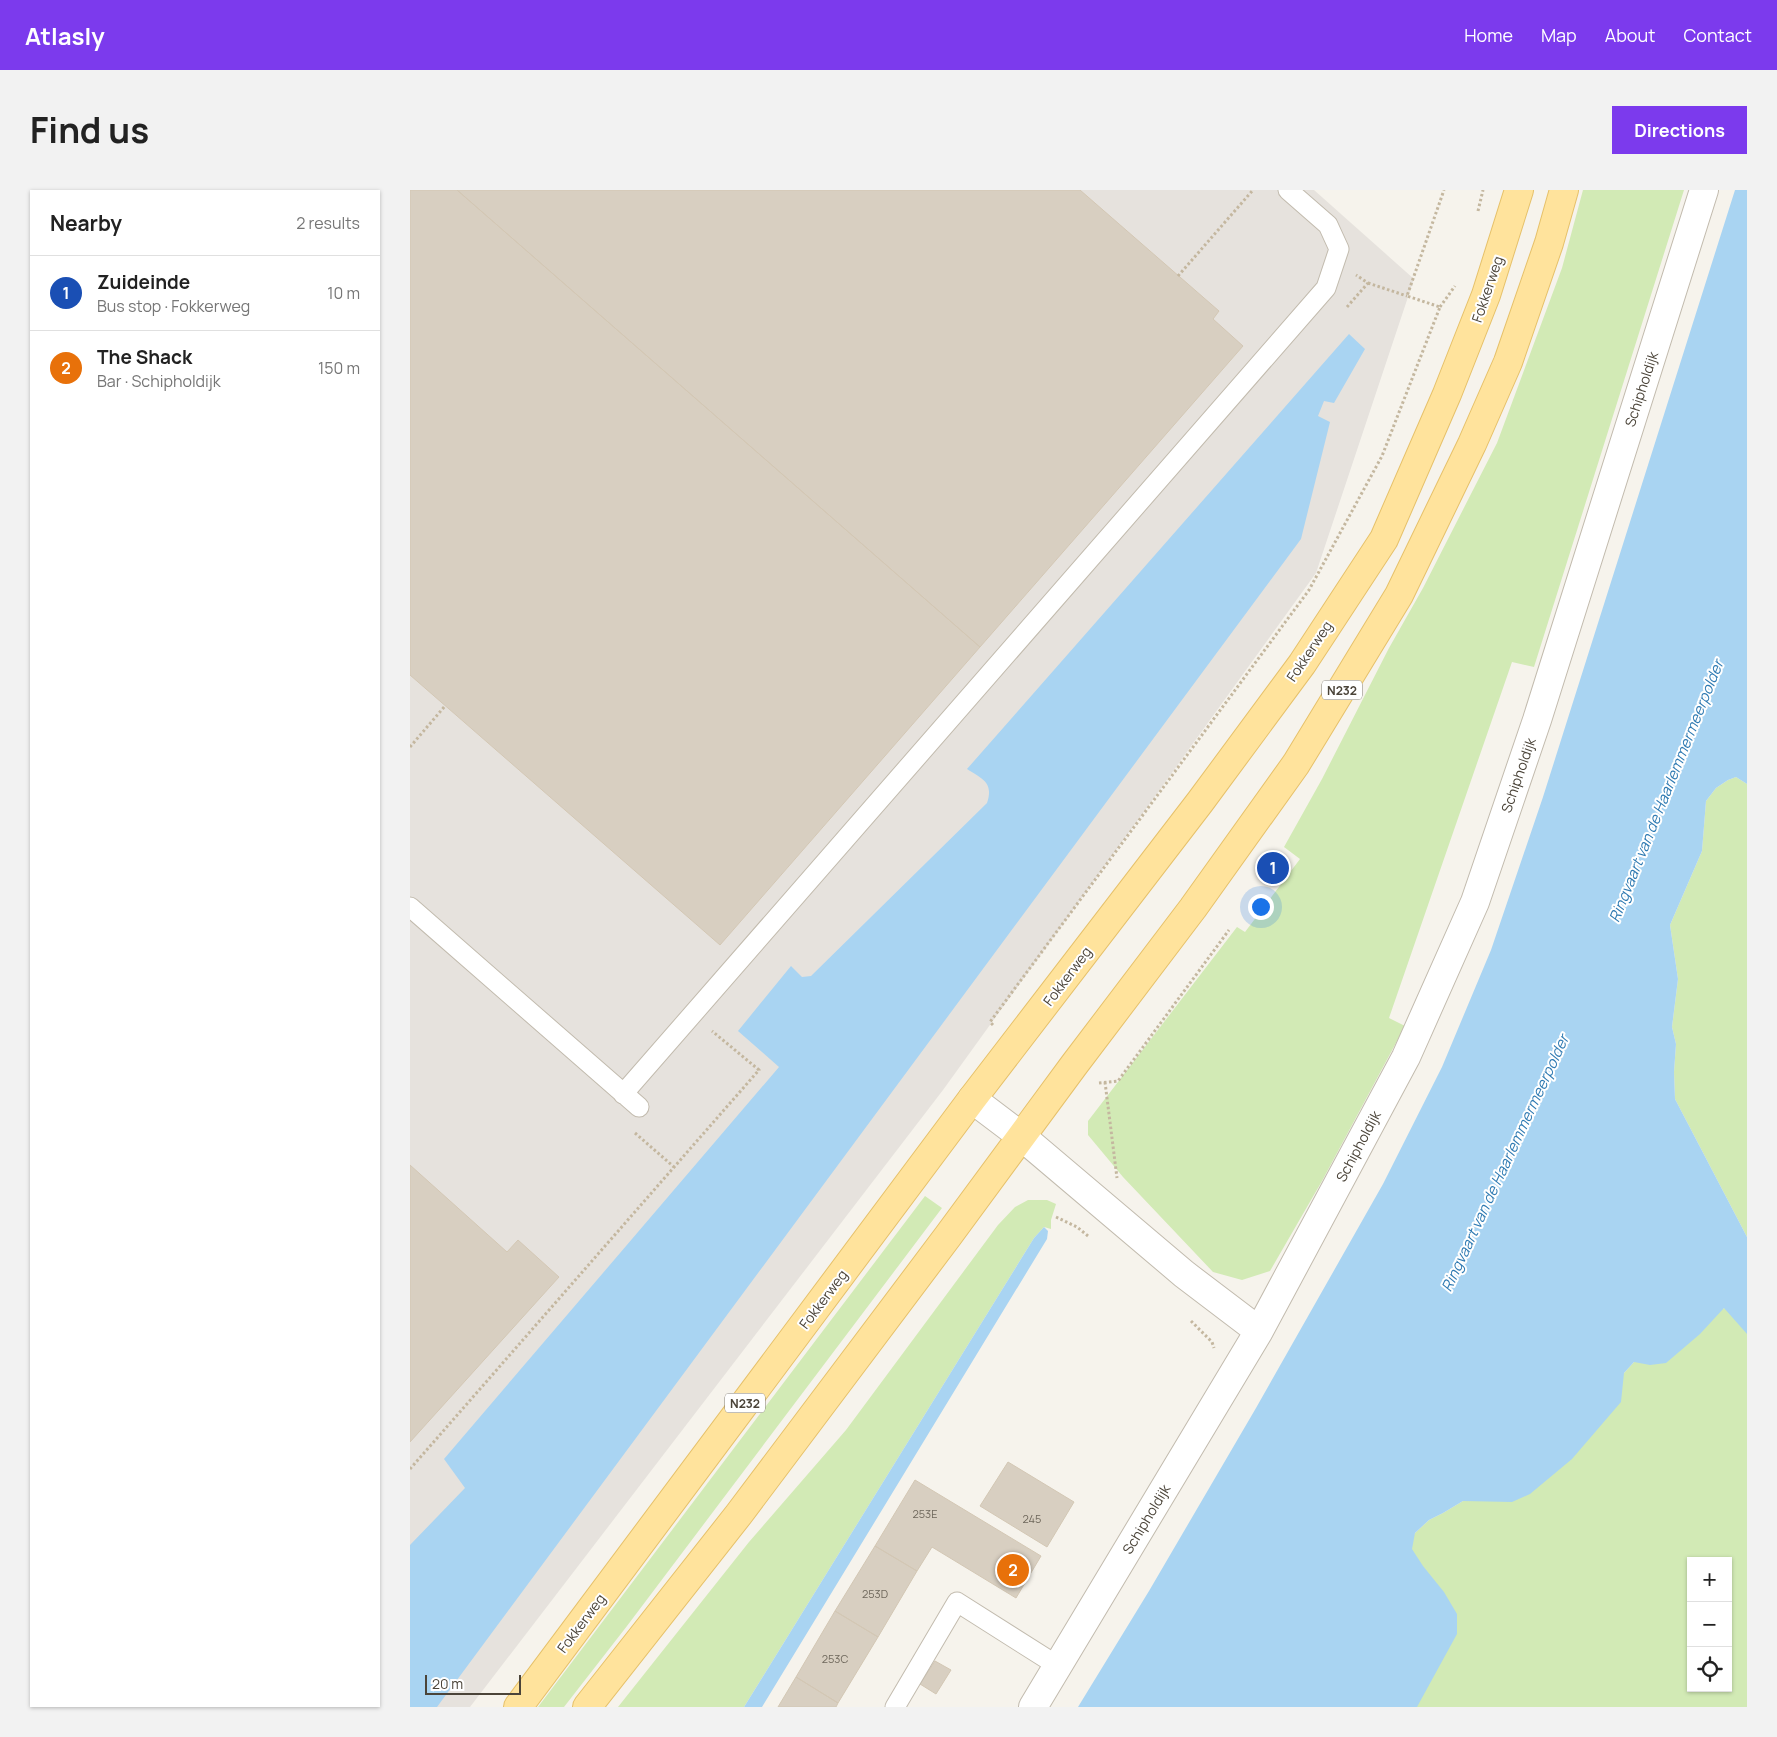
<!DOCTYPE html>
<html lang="en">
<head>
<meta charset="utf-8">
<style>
  body { margin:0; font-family:Manrope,sans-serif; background:#f2f2f2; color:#222 }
  .controls { position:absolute; right:15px; bottom:15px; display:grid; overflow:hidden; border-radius:0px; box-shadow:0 1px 4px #0004 }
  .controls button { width:45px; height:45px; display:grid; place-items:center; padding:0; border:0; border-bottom:1px solid #e0e0e0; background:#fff; color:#222; font:25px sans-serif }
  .scale { position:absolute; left:15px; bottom:12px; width:96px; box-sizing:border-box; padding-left:5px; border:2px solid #4b4439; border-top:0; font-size:14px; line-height:18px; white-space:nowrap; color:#4b4439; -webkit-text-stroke:4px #fff; paint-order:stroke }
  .you { position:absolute; left:850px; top:716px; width:18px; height:18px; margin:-12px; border:4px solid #fff; border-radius:50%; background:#1a73e8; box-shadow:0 0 0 8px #1a73e833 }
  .badge { display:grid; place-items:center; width:32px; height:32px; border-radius:50%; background:#7c3aed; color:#fff; font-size:16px; font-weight:700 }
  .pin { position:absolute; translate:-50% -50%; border:2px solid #fff; box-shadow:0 1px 5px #0006 }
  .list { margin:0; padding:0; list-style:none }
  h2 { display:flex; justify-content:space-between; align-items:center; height:65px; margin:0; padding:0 20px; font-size:21px }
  h2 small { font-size:16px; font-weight:400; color:#767676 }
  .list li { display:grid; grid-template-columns:32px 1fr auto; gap:15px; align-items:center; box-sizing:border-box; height:75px; padding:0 20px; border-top:1px solid #e0e0e0 }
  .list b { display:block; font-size:19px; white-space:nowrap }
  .list p { margin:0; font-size:16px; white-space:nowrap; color:#767676 }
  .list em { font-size:16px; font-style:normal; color:#767676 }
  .icon { flex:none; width:28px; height:28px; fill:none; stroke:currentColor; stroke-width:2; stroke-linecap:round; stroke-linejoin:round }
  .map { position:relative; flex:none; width:1337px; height:1517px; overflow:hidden; border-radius:0px }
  header { display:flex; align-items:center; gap:30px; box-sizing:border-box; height:70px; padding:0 25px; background:#7c3aed; color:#fff }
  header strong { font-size:24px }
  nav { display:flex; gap:28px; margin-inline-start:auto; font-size:18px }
  .intro { display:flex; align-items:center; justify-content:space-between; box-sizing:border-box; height:120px; padding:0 30px }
  h1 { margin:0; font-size:35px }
  .button { padding:12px 22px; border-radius:0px; background:#7c3aed; color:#fff; font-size:18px; font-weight:700 }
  main { display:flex; gap:30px; padding:0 30px }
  aside { flex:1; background:#fff; border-radius:0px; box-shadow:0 1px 4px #0004 }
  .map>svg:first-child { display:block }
  .industrial { fill:#e6e2dd }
  .green { fill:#d2eab5; fill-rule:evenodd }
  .water { fill:#a9d4f2 }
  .building { fill:#d8cfc1; stroke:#d3c7b4 }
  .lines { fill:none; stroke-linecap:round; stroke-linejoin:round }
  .lane-casing { stroke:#c2bbae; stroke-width:21 }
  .street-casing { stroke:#c2bbae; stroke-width:30 }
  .primary-casing { stroke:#e6c16a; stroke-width:30 }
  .path { stroke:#c4b79f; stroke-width:3; stroke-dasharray:2.5 2.5; stroke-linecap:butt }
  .lane { stroke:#fff; stroke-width:19 }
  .street { stroke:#fff; stroke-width:28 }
  .primary { stroke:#ffe39c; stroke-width:28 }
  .labels { text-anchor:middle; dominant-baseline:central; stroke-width:4; stroke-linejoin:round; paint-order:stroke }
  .number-label { font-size:11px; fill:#6e675b }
  .shield { fill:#fff; stroke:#817c74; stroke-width:1 }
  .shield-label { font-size:12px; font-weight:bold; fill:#4b4439 }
  .street-label { font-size:14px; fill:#4b4439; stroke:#fff }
  .water-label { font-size:15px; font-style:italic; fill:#2e7ab2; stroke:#fff }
</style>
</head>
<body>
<header>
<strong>Atlasly</strong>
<nav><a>Home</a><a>Map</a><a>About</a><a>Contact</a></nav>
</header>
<div class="intro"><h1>Find us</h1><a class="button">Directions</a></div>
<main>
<aside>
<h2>Nearby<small>2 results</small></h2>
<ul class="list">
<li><span class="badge" style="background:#1a4fb4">1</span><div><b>Zuideinde</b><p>Bus stop · Fokkerweg</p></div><em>10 m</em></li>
<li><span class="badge" style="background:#e8710a">2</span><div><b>The Shack</b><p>Bar · Schipholdijk</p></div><em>150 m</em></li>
</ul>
</aside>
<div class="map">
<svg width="1337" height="1517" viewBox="0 0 1337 1517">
  <rect width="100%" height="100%" fill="#f6f3ec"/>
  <path class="industrial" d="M 0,0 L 904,0 L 1004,89 L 906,383 L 533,900 L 60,1517 L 0,1517 Z"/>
  <path class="green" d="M 1173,0 L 1274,0 L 1124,477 L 1102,472 L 979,828 L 995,836 L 912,991 L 860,1081 L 832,1090 L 803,1082 L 713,987 L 678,945 L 678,931 L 827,737 L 835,742 L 890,669 L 874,657 L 912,589 L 979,458 L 1013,398 L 1087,253 L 1152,78 Z
    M 1326,587 L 1337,594 L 1337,1047 L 1265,909 L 1264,882 L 1266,854 L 1262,837 L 1268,789 L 1260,735 L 1292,661 L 1296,611 L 1306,598 L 1318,590 Z
    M 515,1006 L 532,1018 L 217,1436 L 154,1517 L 128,1517 Z
    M 618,1010 L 637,1010 L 646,1014 L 641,1030 L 641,1039 L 634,1037 L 624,1048 L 334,1517 L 208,1517 L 339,1352 L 436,1240 L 588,1035 L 605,1017 Z
    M 1314,1118 L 1337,1124 L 1337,1517 L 907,1517 L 1005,1343 L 1019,1330 L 1033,1323 L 1053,1311 L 1214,1183 L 1224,1172 ZM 1281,1371 L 1318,1371 L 1318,1498 L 1281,1498 Z"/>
  <path class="water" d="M 1325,0 L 1337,0 L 1337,594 L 1326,587 L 1318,590 L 1306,598 L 1296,611 L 1292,661 L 1260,735 L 1268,789 L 1262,837 L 1266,854 L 1264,882 L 1265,909 L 1337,1047 L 1337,1144 L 1314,1118 L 1290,1144 L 1256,1173 L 1240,1175 L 1224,1172 L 1214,1183 L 1211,1212 L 1162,1269 L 1120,1304 L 1102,1312 L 1053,1311 L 1033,1323 L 1019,1330 L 1005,1343 L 1002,1359 L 1013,1376 L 1034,1402 L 1047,1424 L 1047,1444 L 1007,1517 L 668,1517 L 739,1401 L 846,1218 L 973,994 L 1032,877 L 1081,760 L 1133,607 Z
    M 939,144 L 955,159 L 924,213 L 914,211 L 908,226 L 920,232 L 891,349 L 27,1517 L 0,1517 L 0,1355 L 55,1298 L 34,1269 L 369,877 L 328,841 L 381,776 L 392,787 L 401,786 L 577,613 C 584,592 572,589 557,579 Z
    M 634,1037 L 638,1041 L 637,1049 L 352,1517 L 334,1517 L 624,1048 Z"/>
  <path class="building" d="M 0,0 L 47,0 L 570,457 L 310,755 L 0,485 Z
    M 47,0 L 670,0 L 809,121 L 803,129 L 833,156 L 570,457 Z
    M 0,975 L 97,1062 L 108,1050 L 149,1087 L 0,1252 Z
    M 598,1272 L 664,1312 L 637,1357 L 570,1316 Z
    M 505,1290 L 631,1366 L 606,1408 L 522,1357 L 507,1381 L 465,1356 Z
    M 465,1356 L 507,1381 L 468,1447 L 425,1421 Z
    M 425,1421 L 468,1447 L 428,1513 L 386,1487 Z
    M 525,1471 L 541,1480 L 526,1504 L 510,1494 Z
    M 386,1487 L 428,1513 L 426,1517 L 368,1517 Z"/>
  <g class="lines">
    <g class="lane-casing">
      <path id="lane" d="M 0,717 L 229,917
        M 213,904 L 916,98 L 929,59 L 918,35 L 878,0
        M 485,1517 L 547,1412 L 648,1476"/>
    </g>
    <g class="street-casing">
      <path id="street" d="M 562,909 L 611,946 L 774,1084 L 849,1141
        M 623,1517 L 849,1141 L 996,867 L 1065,712 L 1127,530 L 1294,0"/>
    </g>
    <g class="primary-casing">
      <path id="primary" d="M 108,1517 L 562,909 L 790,612 L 892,474 L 974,349 L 1037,204 L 1076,105 L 1109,0
        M 177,1517 L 329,1324 L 538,1046 L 664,875 L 783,718 L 886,574 L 989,405 L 1062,254 L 1098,172 L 1139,53 L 1154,0"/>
    </g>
    <path class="path" d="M 1068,21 L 1073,0
      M 768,86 L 843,0
      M 958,93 L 997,106
      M 937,117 L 958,93 L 946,85
      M 1030,117 L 1045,96
      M 0,557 L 35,516
      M 583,835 L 580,832 L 899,400 L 972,266 L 1030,117 L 997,106 L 1034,0
      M 695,892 L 707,988
      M 689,893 L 708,891 L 819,740
      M 225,943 L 264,977
      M 646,1027 L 667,1037 L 678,1046
      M 781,1131 L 802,1152 L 804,1158
      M 0,1279 L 349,880 L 302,841"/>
    <use href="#lane" class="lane"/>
    <use href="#street" class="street"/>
    <use href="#primary" class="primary"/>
  </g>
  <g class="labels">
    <g class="number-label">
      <text x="515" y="1323">253E</text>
      <text x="622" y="1328">245</text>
      <text x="465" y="1403">253D</text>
      <text x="425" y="1468">253C</text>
    </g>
    <g class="shield">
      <rect x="912" y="490.5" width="40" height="19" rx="4"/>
      <rect x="315" y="1203.5" width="40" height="19" rx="4"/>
    </g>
    <g class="shield-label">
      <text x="932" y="500">N232</text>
      <text x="335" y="1213">N232</text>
    </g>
    <g class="street-label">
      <text transform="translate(1077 99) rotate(-71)">Fokkerweg</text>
      <text transform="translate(1231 199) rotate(-72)">Schipholdijk</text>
      <text transform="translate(899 461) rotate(-56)">Fokkerweg</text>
      <text transform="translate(1108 585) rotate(-71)">Schipholdijk</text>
      <text transform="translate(657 786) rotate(-53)">Fokkerweg</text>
      <text transform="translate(948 956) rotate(-62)">Schipholdijk</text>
      <text transform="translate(413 1109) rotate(-53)">Fokkerweg</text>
      <text transform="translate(736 1329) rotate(-59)">Schipholdijk</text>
      <text transform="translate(171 1433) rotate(-53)">Fokkerweg</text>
    </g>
    <g class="water-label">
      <text transform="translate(1256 601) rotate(-68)">Ringvaart van de Haarlemmermeerpolder</text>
      <text transform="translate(1095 973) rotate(-65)">Ringvaart van de Haarlemmermeerpolder</text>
    </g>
  </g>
</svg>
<div class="controls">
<button>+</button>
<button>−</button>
<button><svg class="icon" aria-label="locate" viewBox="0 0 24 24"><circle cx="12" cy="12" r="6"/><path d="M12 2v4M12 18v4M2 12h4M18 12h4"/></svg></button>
</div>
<div class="scale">20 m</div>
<div class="you"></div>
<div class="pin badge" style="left:863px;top:678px;background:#1a4fb4">1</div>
<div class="pin badge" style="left:603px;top:1380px;background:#e8710a">2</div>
</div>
</main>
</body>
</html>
